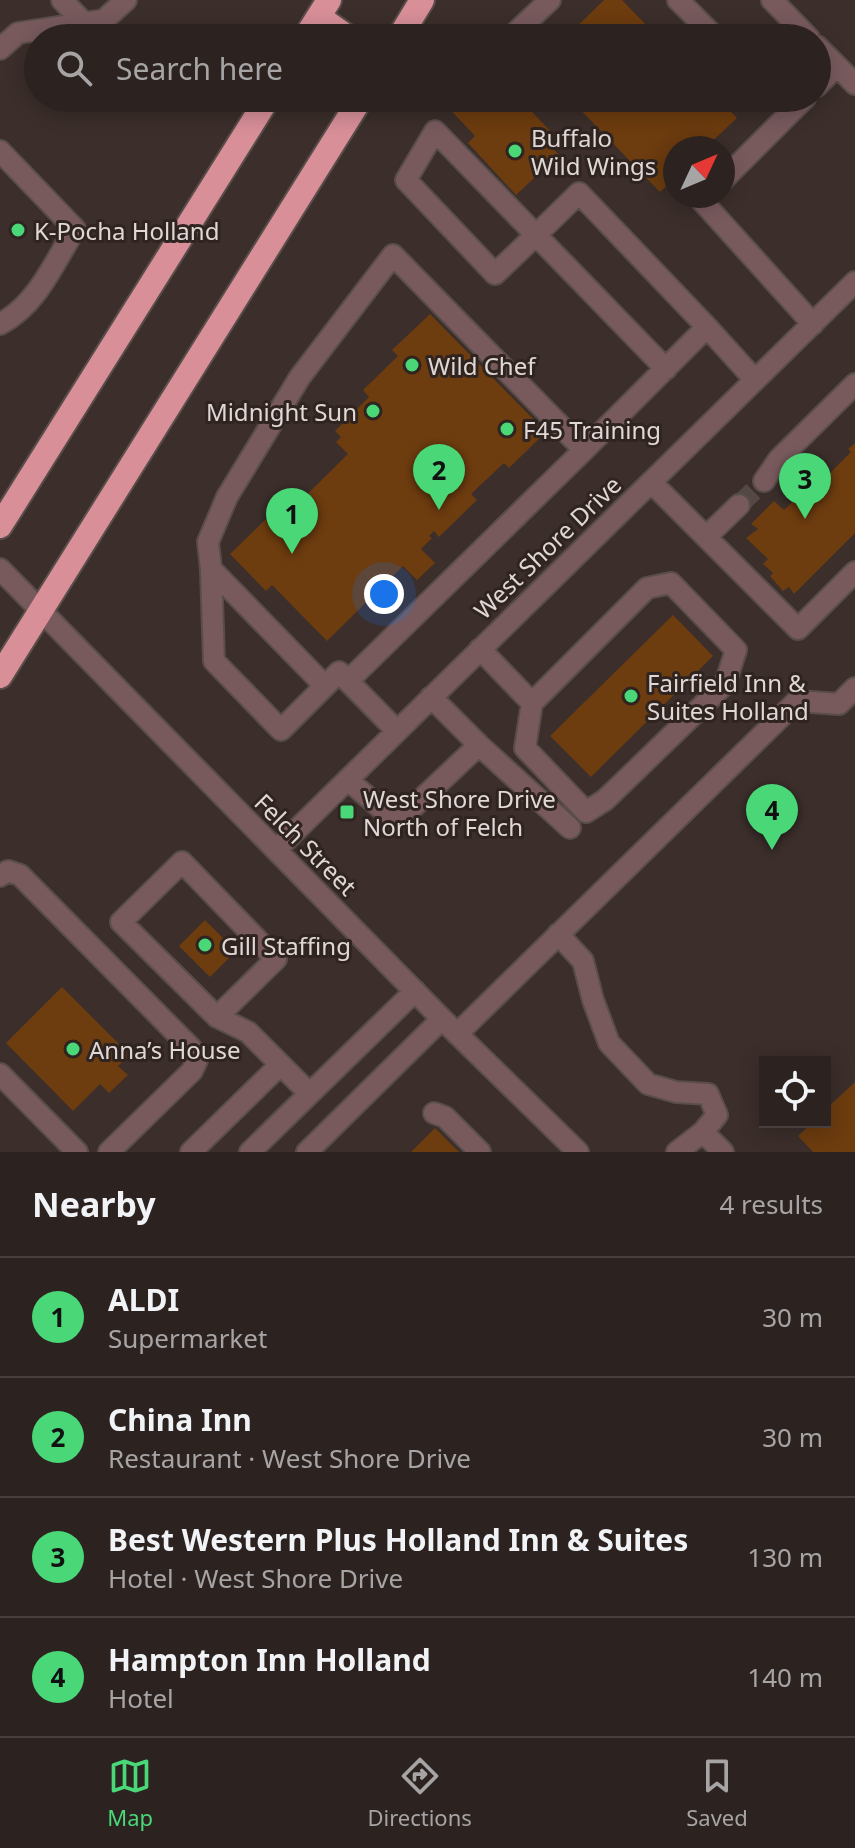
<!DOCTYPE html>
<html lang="en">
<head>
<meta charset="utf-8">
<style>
  body { margin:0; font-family:"Noto Sans",sans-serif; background:#382f2d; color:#f1f3f6 }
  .controls { position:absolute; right:24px; bottom:24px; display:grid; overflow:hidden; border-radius:0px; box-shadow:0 4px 20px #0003 }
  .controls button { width:72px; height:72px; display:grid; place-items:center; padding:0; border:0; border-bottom:2px solid #483f3e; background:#2c2220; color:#f1f3f6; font:40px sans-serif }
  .compass { position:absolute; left:663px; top:136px; width:72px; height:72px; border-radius:50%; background:#2c2220; box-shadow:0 4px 20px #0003; rotate:46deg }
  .you { position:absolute; left:384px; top:594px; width:28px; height:28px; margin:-20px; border:6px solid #fff; border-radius:50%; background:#1a73e8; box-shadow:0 0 0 12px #1a73e833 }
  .badge { display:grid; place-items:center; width:52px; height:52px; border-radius:50%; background:#49d778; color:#111; font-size:26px; font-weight:700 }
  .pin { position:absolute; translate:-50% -66px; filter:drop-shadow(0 2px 4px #0008) }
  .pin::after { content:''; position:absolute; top:42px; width:28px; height:24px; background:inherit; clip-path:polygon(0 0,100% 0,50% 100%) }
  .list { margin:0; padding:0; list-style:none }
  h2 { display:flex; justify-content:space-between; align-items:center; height:104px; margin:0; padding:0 32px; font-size:34px }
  h2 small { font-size:26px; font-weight:400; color:#a6a4a5 }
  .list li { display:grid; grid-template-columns:52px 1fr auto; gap:24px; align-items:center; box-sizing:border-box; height:120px; padding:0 32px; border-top:2px solid #483f3e }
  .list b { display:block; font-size:30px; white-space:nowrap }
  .list p { margin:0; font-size:26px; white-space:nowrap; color:#a6a4a5 }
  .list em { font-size:26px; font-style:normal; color:#a6a4a5 }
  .icon { flex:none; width:44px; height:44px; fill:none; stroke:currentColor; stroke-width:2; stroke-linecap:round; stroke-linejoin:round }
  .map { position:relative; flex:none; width:855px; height:1152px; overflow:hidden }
  .search { position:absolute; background:#2c2220; box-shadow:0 4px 20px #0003; left:24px; right:24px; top:24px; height:88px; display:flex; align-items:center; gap:20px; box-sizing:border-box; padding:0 28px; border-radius:44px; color:#a6a4a5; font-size:30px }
  .sheet { height:584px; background:#2c2220 }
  nav { display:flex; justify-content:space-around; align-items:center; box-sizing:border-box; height:112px; border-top:2px solid #483f3e; background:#2c2220; font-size:22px; color:#a6a4a5 }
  nav a { display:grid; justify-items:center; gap:4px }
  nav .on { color:#49d778 }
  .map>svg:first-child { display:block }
  .building { fill:#6d3c0f }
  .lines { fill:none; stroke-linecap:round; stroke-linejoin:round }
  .minor-tunnel { stroke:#544844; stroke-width:20; stroke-dasharray:20 10; stroke-linecap:butt }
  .minor-casing { stroke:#594d4a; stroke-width:24 }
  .highway-casing { stroke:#594d4a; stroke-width:28 }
  .minor { stroke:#785a5d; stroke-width:20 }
  .highway { stroke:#d88f98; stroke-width:24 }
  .poi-dot { fill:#49d778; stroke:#302421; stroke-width:3 }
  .labels { text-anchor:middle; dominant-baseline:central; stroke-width:6; stroke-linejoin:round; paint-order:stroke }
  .poi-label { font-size:24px; fill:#e0d8d5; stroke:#302421; text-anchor:start }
  .street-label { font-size:24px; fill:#e0d8d5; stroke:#302421 }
</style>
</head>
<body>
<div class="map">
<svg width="855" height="1152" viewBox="0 0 855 1152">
  <rect width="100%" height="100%" fill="#3b2e2b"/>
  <path class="building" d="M 604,0 L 622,0 L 659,38 L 565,38 Z
    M 448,98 L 519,98 L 554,135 L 547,142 L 562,158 L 549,170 L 546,167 L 516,195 L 468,143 L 475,136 L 443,102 Z
    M 569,98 L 718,98 L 737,118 L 705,148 L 675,148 L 675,178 L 660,192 Z
    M 430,314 L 546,432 L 509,468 L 504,463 L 471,494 L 477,500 L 439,537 L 434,531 L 429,536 L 432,538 L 421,549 L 435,563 L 417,580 L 403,566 L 327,641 L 272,585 L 266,591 L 230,554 L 266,519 L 274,527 L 348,454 L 336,442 L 341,437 L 335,431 L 369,397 L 363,390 L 398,356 L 392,350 Z
    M 855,443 L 855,533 L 794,594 L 789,587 L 783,591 L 770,576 L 773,573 L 763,564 L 768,559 L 746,538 L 758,529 L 751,524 L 774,501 L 784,510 L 825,470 L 829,474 L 851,452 L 848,449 Z
    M 673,615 L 713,656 L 591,777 L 550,736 Z
    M 205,920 L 236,951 L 210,977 L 179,946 Z
    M 62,987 L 130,1055 L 118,1066 L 128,1075 L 109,1093 L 100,1084 L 73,1111 L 6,1043 Z
    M 855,1082 L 855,1152 L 813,1152 L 798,1136 L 813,1122 L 825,1122 L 825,1110 Z
    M 435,1128 L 459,1152 L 411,1152 Z"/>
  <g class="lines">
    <path class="minor-tunnel" d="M 739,505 L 764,481"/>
    <g class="minor-casing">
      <path id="minor" d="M 62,0 L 84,23
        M 678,0 L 716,38
        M 772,0 L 809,38
        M 511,37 L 550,0
        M 817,46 L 855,84
        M 0,49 L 18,33 L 104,20 L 126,0
        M 817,86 L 837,66
        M 791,112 L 805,98
        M 0,151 L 75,229 C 54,263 37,305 0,324
        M 723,180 L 791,112 L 776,98
        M 707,196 L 702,201 L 813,324
        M 666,369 L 536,235 L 495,274 L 406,180 L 435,131 L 536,235 L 579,193 L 707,327
        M 584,450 L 707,327 L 755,380
        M 764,481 L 779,459 L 855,384
        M 651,482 L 798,629 L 855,572
        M 706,537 L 739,505
        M 0,569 L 442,1019 L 578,1152
        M 211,569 L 325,686
        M 480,649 L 532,703 L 525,748 L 586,812 L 605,800 L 725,684 L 736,650 L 671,583 L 647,588 L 532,703
        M 348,681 L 584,450 L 393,255 L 300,377 L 227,497 L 208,542 L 211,569 L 214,661 L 281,730 L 339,672 L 397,731
        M 431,697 L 479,745 L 570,828
        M 348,780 L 391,817 L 410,810 L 479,745
        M 276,850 L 855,282
        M 0,876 L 8,871 L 20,875 L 191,1048 L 197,1060 L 192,1071 L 109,1152
        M 558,934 L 583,961 L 593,1000 L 609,1043 L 648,1084 L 676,1092 L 708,1094 L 717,1115 L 703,1132
        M 217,1017 L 276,959 L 182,862 L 121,922 L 217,1017 L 248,1032 L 309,1093
        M 457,1034 L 797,701 L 839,704 L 855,688
        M 0,1074 L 77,1152
        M 434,1113 L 445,1117 L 480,1152
        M 191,1152 L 280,1065
        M 250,1152 L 415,991
        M 307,1152 L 442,1019
        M 677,1152 L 703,1132 L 723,1152"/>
    </g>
    <g class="highway-casing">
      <path id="highway" d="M 319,17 L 349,38
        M 305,38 L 329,0
        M 399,38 L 422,0
        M 0,526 L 268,98
        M 0,676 L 361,98"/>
    </g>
    <use href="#minor" class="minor"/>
    <use href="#highway" class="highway"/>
  </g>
  <g class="poi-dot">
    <circle cx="515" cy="151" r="8"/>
    <circle cx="18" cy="230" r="8"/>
    <circle cx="412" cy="365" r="8"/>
    <circle cx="373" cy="411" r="8"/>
    <circle cx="507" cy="429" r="8"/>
    <circle cx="631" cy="696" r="8"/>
    <rect x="339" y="804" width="16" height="16" rx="4"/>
    <circle cx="205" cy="945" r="8"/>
    <circle cx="73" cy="1049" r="8"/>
  </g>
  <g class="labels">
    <g class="poi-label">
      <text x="531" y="137">Buffalo<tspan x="531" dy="28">Wild Wings</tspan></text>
      <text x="34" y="230">K-Pocha Holland</text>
      <text x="428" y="365">Wild Chef</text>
      <text x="357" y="411" text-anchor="end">Midnight Sun</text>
      <text x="523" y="429">F45 Training</text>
      <text x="647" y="682">Fairfield Inn &amp;<tspan x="647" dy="28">Suites Holland</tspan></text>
      <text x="363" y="798">West Shore Drive<tspan x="363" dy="28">North of Felch</tspan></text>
      <text x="221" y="945">Gill Staffing</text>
      <text x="89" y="1049">Anna’s House</text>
    </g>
    <g class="street-label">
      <text transform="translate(547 547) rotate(-44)">West Shore Drive</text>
      <text transform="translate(306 844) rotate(45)">Felch Street</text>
    </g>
  </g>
</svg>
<div class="controls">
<button><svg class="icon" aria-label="locate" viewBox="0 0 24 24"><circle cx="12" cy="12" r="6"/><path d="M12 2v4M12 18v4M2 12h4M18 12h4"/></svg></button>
</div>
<svg class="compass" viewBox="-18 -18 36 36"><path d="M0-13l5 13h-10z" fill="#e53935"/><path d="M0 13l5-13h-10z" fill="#a6a4a5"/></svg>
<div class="you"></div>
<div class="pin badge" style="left:292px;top:554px">1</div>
<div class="pin badge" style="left:439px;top:510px">2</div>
<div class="pin badge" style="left:805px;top:519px">3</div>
<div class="pin badge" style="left:772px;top:850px">4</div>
<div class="search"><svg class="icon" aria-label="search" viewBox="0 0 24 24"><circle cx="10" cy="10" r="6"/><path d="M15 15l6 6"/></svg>Search here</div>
</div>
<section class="sheet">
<h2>Nearby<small>4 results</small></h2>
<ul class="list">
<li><span class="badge">1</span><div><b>ALDI</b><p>Supermarket</p></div><em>30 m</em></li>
<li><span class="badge">2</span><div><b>China Inn</b><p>Restaurant · West Shore Drive</p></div><em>30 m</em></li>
<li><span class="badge">3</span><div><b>Best Western Plus Holland Inn &amp; Suites</b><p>Hotel · West Shore Drive</p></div><em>130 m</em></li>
<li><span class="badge">4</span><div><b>Hampton Inn Holland</b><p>Hotel</p></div><em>140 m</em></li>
</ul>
</section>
<nav>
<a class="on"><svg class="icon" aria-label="map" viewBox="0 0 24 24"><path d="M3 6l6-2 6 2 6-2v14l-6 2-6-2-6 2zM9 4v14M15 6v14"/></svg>Map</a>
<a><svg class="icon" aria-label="directions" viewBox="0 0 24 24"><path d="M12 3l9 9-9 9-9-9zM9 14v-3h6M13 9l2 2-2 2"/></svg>Directions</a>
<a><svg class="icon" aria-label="saved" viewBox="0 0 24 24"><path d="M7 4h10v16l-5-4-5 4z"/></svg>Saved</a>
</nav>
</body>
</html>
